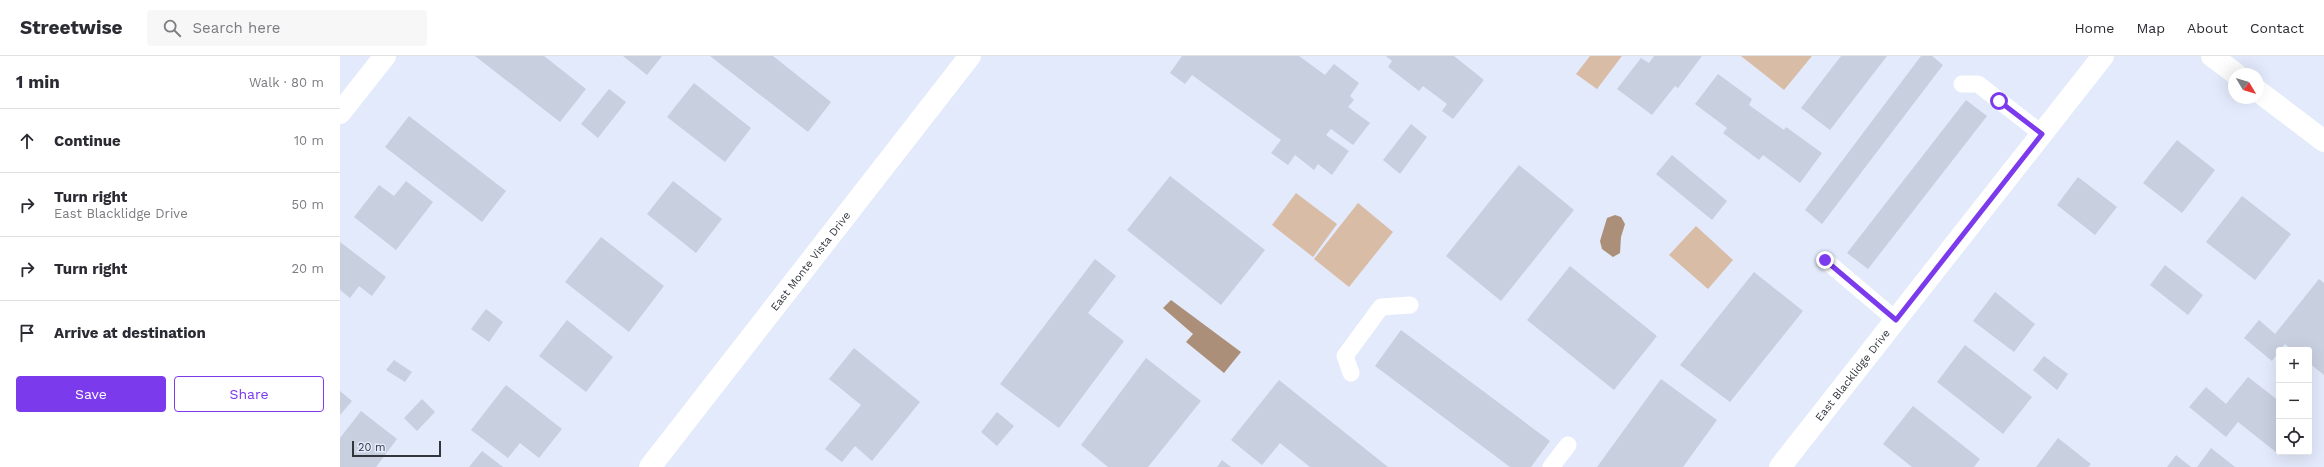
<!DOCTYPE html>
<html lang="en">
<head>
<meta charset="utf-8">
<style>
  body { margin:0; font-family:"Work Sans",sans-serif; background:#f7f7f7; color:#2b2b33 }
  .controls { position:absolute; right:12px; bottom:12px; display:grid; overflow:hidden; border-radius:4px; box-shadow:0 4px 16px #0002 }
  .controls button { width:36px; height:36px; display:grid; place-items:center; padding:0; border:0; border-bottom:1px solid #e1e1e2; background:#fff; color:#2b2b33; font:20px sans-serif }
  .compass { position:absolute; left:1888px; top:12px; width:36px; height:36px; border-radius:50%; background:#fff; box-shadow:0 4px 16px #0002; rotate:128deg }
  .scale { position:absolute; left:12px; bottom:10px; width:89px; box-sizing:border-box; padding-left:4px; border:2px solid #33353c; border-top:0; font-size:11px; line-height:14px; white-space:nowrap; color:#33353c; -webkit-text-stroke:3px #e3eafb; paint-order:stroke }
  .stop { position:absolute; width:12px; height:12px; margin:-9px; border:3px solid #7c3aed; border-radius:50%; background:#fff }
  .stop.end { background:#7c3aed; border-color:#fff; box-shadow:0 1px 4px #0008 }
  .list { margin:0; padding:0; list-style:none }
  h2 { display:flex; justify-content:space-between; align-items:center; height:52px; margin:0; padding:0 16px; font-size:17px }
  h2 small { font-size:13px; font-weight:400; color:#7c7c81 }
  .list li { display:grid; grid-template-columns:26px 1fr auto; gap:12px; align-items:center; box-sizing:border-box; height:64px; padding:0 16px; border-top:1px solid #e1e1e2 }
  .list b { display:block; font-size:15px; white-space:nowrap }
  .list p { margin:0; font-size:13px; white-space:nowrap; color:#7c7c81 }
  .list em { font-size:13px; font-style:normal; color:#7c7c81 }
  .actions { display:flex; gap:8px; padding:12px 16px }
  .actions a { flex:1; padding:9px 0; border:1px solid #7c3aed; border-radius:4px; text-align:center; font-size:14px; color:#7c3aed }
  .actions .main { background:#7c3aed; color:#fff }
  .icon { flex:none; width:22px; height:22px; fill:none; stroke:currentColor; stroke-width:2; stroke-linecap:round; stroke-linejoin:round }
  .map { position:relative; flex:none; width:1984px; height:411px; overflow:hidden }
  header { display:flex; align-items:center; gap:24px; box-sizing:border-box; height:56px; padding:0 20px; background:#fff; border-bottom:1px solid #e1e1e2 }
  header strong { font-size:19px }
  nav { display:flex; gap:22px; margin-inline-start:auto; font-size:14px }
  .search { width:280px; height:36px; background:#f7f7f7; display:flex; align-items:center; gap:10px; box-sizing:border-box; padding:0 14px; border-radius:4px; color:#7c7c81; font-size:15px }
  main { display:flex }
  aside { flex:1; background:#fff }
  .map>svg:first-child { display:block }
  .green { fill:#d9bca5 }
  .water { fill:#ac8f78 }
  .building { fill:#c8cfdf }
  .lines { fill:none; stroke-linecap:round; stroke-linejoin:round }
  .lane { stroke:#fff; stroke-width:17 }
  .street { stroke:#fff; stroke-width:22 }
  .primary { stroke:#fff; stroke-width:22 }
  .route { stroke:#7c3aed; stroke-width:5 }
  .labels { text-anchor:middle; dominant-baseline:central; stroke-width:3; stroke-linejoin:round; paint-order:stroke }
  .street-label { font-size:11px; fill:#33353c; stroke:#e3eafb }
</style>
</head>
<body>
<header>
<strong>Streetwise</strong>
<div class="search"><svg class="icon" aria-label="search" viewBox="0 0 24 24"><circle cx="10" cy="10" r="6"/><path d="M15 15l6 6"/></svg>Search here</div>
<nav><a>Home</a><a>Map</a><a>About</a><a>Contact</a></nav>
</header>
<main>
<aside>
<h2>1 min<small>Walk · 80 m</small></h2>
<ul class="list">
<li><svg class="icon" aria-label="ahead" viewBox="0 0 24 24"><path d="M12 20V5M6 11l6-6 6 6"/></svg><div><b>Continue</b></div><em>10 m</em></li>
<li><svg class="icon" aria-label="right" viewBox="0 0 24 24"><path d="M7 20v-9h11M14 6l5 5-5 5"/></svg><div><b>Turn right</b><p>East Blacklidge Drive</p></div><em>50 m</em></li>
<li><svg class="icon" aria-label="right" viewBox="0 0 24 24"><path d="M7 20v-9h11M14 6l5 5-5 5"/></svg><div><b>Turn right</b></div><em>20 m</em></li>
<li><svg class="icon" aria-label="arrive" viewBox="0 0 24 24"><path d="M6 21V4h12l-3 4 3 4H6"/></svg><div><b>Arrive at destination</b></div></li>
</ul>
<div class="actions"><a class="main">Save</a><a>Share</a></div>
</aside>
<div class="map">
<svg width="1984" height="411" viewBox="0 0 1984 411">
  <rect width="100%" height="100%" fill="#e3eafb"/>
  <path class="green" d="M 1250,0 L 1282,0 L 1257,33 L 1236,18 Z
    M 1401,0 L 1472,0 L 1444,34 Z
    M 956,137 L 997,168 L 973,201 L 932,169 Z
    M 1018,147 L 1053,176 L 1009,231 L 974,203 Z
    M 1356,170 L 1393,204 L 1368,233 L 1329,199 Z"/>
  <path class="water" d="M 1275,159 L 1281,161 L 1285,168 L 1281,181 L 1280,197 L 1273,201 L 1262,193 L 1260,185 L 1267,162 Z
    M 831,244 L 901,296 L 884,317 L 846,286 L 853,278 L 823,252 Z"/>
  <path class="building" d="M 135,0 L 204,0 L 246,33 L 220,66 Z
    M 283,0 L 322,0 L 307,19 Z
    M 370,0 L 433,0 L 491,46 L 468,76 Z
    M 842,0 L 959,0 L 985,19 L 994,8 L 1019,27 L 1010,40 L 1014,44 L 1008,51 L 1030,67 L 1013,89 L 991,73 L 986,79 L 1009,95 L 992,119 L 978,108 L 974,114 L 955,99 L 948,109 L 931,97 L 941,84 L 852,19 L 845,28 L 830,17 Z
    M 1046,0 L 1114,0 L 1144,24 L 1113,63 L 1102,55 L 1107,48 L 1083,30 L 1079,35 L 1048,11 L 1052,5 Z
    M 1314,0 L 1362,0 L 1338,32 L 1335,30 L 1312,59 L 1277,33 L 1301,2 L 1309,7 Z
    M 1501,0 L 1547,0 L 1490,74 L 1461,52 Z
    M 1581,0 L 1592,0 L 1603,9 L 1482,168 L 1465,154 Z
    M 1378,18 L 1412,43 L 1409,49 L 1444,74 L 1446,71 L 1482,97 L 1460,127 L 1423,99 L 1419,104 L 1383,77 L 1387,72 L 1355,48 Z
    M 354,27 L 411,72 L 385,106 L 327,61 Z
    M 269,33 L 286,46 L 258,82 L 241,68 Z
    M 1626,44 L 1647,60 L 1528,213 L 1507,197 Z
    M 69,60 L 166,135 L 142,166 L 45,91 Z
    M 1071,68 L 1087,81 L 1060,118 L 1043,104 Z
    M 1837,84 L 1875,114 L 1842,157 L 1803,127 Z
    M 1332,99 L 1387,145 L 1372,164 L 1316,118 Z
    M 1179,109 L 1234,154 L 1161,245 L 1106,200 Z
    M 830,120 L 925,194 L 881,249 L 787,174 Z
    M 1738,121 L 1777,151 L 1755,179 L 1717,149 Z
    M 66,125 L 93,146 L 56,194 L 14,161 L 39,129 L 54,140 Z
    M 333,125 L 382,163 L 356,197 L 307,158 Z
    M 1902,140 L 1951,178 L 1915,224 L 1866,186 Z
    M 261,181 L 324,230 L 289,276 L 225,226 Z
    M 0,186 L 46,221 L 32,240 L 19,230 L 10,242 L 0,234 Z
    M 755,203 L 776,220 L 748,257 L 784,285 L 719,372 L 660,328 Z
    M 1825,209 L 1863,239 L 1848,259 L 1810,229 Z
    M 1230,210 L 1317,280 L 1274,334 L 1187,264 Z
    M 1414,216 L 1463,255 L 1390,346 L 1340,309 Z
    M 1979,223 L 1984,227 L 1984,319 L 1969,307 L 1969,294 L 1952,294 L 1945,288 L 1932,305 L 1904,282 L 1919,264 L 1935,278 Z
    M 1655,236 L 1695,268 L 1674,296 L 1633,265 Z
    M 146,253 L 163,266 L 149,286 L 131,273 Z
    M 227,264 L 273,301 L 246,336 L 199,300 Z
    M 1061,274 L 1210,385 L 1191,411 L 1170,411 L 1035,310 Z
    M 1625,289 L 1692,341 L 1663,378 L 1597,326 Z
    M 514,292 L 580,346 L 532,405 L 515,390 L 502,406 L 485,393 L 521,349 L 489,323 Z
    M 1704,300 L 1728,318 L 1717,334 L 1693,314 Z
    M 806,302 L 861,345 L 808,411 L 768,411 L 741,389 Z
    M 54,304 L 72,316 L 65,326 L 46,314 Z
    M 1908,321 L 1939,345 L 1939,394 L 1937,397 L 1898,366 L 1886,381 L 1849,351 L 1866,331 L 1886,348 Z
    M 1321,323 L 1377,364 L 1343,411 L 1257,411 Z
    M 939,324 L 1048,411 L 970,411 L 940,387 L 922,409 L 891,384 Z
    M 166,329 L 222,373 L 199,402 L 180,387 L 168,402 L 131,374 Z
    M 0,335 L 12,345 L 0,359 Z
    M 82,343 L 95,356 L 77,375 L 64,362 Z
    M 1573,350 L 1640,403 L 1634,411 L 1572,411 L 1543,388 Z
    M 21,355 L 57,383 L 36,411 L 0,411 L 0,382 Z
    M 657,356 L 674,370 L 657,390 L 641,376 Z
    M 1718,382 L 1751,408 L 1748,411 L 1696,411 Z
    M 1871,392 L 1895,411 L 1857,411 Z
    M 142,395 L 163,411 L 129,411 Z
    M 1836,399 L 1851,411 L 1827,411 Z
    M 882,404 L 891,411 L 877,411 Z"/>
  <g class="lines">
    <path class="lane" d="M 1622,28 L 1638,28 L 1702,78
      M 1485,204 L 1556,264
      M 1011,317 L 1005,300 L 1041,251 L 1070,249
      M 1211,411 L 1228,389"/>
    <g class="street">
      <path d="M 0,57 L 45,0"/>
      <path id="s1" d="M 310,411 L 630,0"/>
      <path id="s2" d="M 1440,411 L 1763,0"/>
    </g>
    <path class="primary" d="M 1872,0 L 1896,18
      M 1918,35 L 1984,85"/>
  </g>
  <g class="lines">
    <path class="route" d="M 1485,204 L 1556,264 L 1702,78 L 1659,45"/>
  </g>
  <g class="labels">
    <g class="street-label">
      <text stroke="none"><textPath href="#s1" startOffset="261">East Monte Vista Drive</textPath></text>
      <text stroke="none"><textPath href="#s2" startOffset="117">East Blacklidge Drive</textPath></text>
    </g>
  </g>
</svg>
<div class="controls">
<button>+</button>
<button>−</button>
<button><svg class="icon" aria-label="locate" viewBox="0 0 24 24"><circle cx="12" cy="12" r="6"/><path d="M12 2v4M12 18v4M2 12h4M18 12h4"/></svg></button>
</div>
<svg class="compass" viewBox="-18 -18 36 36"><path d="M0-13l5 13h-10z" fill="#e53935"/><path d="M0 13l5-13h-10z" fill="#7c7c81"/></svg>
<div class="scale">20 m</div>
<div class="stop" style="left:1659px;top:45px"></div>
<div class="stop end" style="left:1485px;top:204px"></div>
</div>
</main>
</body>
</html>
